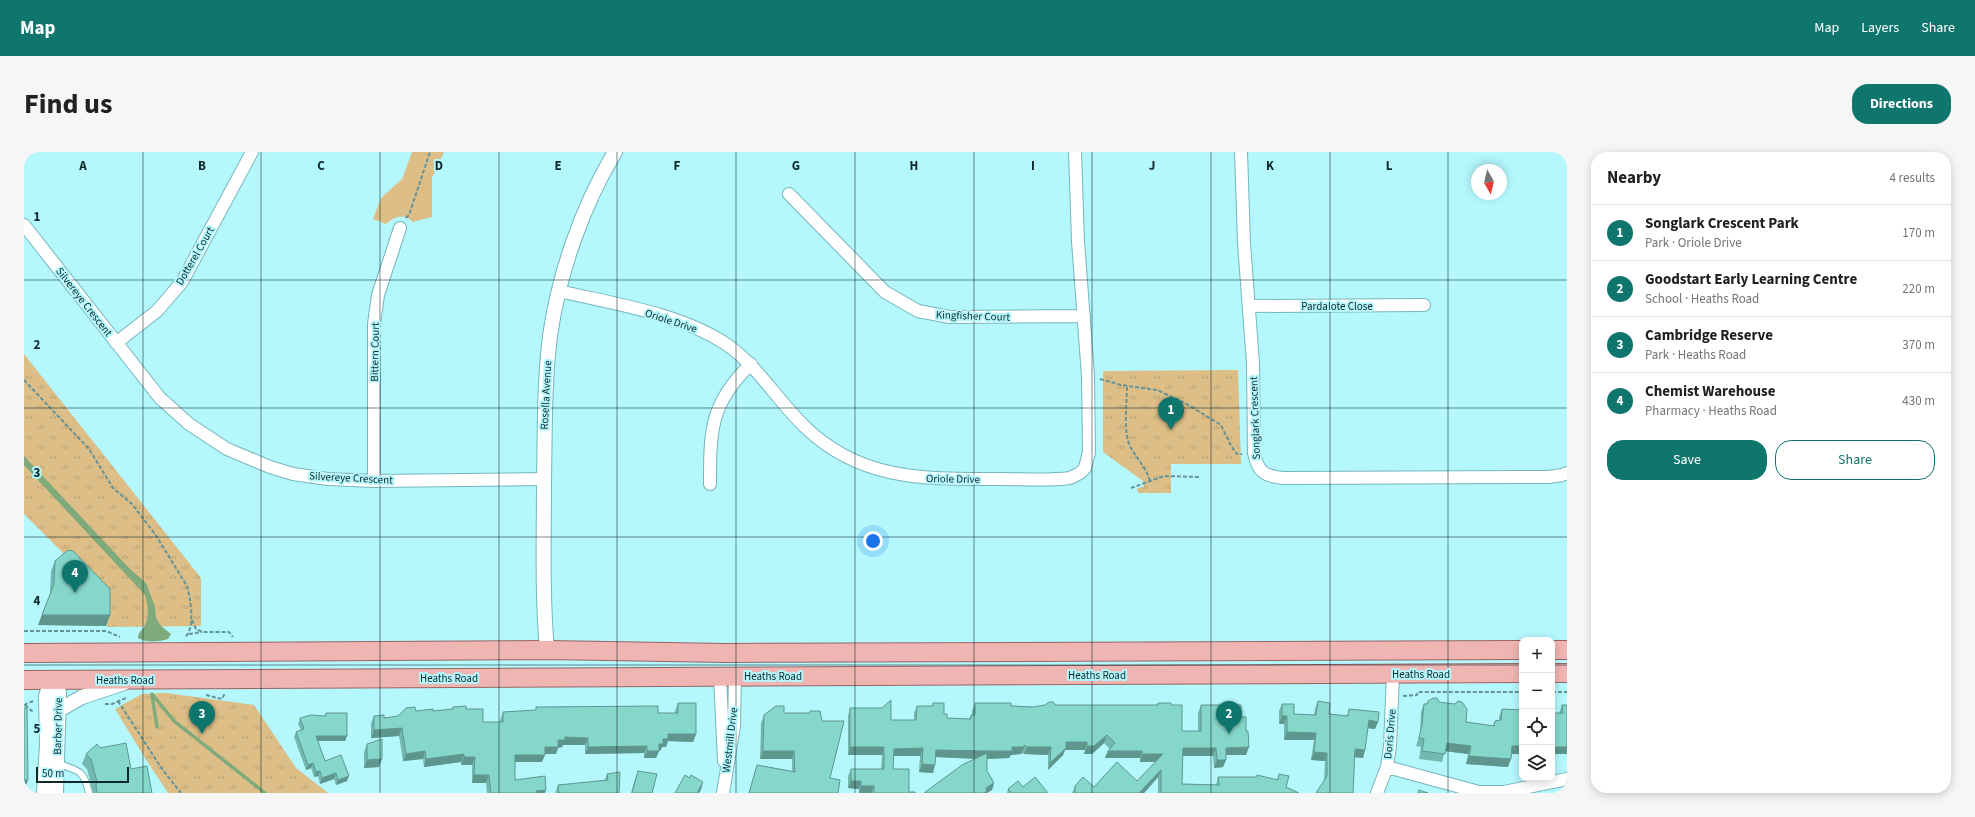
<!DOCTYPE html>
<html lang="en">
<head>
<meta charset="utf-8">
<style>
  body { margin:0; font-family:"Source Sans 3",sans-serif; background:#f6f6f6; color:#202124 }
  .controls { position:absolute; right:12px; bottom:12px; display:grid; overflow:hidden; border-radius:8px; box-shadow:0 2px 10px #0003 }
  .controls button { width:36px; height:36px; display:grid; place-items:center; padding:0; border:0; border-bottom:1px solid #e0e0e0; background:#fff; color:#202124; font:20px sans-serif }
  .compass { position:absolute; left:1447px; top:12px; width:36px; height:36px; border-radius:50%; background:#fff; box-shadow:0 2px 10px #0003; rotate:172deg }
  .scale { position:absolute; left:12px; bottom:10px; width:93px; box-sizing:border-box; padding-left:4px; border:2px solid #0e292c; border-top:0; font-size:11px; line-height:14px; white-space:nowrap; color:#0e292c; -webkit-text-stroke:3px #b4f7fd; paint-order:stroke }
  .you { position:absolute; left:849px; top:389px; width:14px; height:14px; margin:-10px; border:3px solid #fff; border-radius:50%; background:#1a73e8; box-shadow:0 0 0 6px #1a73e833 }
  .badge { display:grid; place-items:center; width:26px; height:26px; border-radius:50%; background:#0f766e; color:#fff; font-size:13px; font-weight:700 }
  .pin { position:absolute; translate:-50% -33px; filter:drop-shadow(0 1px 2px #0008) }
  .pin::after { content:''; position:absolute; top:21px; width:14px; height:12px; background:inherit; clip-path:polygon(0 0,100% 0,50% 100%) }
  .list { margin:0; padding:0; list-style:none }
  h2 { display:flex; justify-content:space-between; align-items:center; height:52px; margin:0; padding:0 16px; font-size:17px }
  h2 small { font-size:13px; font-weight:400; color:#757577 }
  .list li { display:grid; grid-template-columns:26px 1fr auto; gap:12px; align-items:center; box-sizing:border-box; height:56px; padding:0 16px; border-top:1px solid #e0e0e0 }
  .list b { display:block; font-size:15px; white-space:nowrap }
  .list p { margin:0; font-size:13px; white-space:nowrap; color:#757577 }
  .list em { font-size:13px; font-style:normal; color:#757577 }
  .actions { display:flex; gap:8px; padding:12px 16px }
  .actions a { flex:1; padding:9px 0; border:1px solid #0f766e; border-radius:16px; text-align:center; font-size:14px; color:#0f766e }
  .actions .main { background:#0f766e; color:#fff }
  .icon { flex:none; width:22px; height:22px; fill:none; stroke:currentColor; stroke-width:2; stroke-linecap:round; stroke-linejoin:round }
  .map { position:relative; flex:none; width:1543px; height:641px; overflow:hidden; border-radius:16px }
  header { display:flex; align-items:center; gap:24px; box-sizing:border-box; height:56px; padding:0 20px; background:#0f766e; color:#fff }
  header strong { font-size:19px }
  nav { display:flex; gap:22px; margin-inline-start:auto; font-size:14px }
  .intro { display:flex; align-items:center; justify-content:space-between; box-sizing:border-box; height:96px; padding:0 24px }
  h1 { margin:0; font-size:28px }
  .button { padding:10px 18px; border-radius:16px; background:#0f766e; color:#fff; font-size:14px; font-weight:700 }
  main { display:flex; gap:24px; padding:0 24px }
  aside { flex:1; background:#fff; border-radius:16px; box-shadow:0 2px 10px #0003 }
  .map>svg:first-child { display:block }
  .grass { fill:#dcbe86 }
  .park { fill:url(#park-tufts) }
  .water { fill:#7fab7c }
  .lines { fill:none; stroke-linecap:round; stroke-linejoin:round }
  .stream { stroke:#7fab7c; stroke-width:3.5 }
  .service-casing { stroke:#75b6bd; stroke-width:8 }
  .minor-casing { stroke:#75b6bd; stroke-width:14 }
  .tertiary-casing { stroke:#75b6bd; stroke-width:16 }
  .primary-casing { stroke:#996461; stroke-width:20 }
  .path { stroke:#649499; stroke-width:2; stroke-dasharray:4 2; stroke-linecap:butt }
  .service { stroke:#fff; stroke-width:6 }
  .minor { stroke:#fff; stroke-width:12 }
  .tertiary { stroke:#fff; stroke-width:14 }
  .primary { stroke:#efb5b2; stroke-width:18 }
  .wall { fill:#73b9af }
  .shaded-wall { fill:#5e968e }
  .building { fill:#86d7cb; stroke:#5e968e }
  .grid { fill:none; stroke:#0e292c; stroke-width:1; stroke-opacity:0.55 }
  .labels { text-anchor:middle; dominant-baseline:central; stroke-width:4; stroke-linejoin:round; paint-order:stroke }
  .street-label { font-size:11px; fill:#0e292c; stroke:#b4f7fd }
  .grid-label { font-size:13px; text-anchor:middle; font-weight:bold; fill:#0e292c; stroke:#b4f7fd; stroke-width:4; stroke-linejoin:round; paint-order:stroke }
</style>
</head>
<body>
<header>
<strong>Map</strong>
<nav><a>Map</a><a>Layers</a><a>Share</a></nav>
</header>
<div class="intro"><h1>Find us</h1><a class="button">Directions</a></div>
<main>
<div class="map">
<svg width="1543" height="641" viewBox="0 0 1543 641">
  <defs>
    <pattern id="park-tufts" width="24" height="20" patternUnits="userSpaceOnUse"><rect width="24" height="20" fill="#dcbe86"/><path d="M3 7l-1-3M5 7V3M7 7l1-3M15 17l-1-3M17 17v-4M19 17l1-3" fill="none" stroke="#bca374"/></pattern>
  </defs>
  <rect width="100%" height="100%" fill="#b4f7fd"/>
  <path class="grass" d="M 388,0 L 420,0 L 408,26 L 408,65 L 389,70 C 380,61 371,64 362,72 L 349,67 L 357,46 L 378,27 Z"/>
  <path class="park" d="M 0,202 L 177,426 L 177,474 L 83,475 L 83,445 L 0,362 Z
    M 1214,218 L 1217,312 L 1147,312 L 1147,341 L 1114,341 L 1113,336 L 1120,335 L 1119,329 L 1079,300 L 1079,219 Z
    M 142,541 L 230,553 L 272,616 L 304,641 L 144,641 L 121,606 L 91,557 L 118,542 Z"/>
  <path class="water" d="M 0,304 L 105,416 L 122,431 L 131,455 L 132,466 L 137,474 L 147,482 L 144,487 C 135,490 122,491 114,486 C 114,481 117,479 120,475 C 126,465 124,454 121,443 L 0,313 Z"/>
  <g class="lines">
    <path class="stream" d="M 128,542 L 150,569 L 241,641
      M 128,543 L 133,575"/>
    <g class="service-casing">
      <path id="service" d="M 33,611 C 55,620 59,616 65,641"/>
    </g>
    <g class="minor-casing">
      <path id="minor" d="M 1217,0 L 1220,91 L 1229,211 L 1230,301 C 1234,320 1240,324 1259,326 L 1525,325 L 1538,323 L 1543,321
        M 765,42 L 861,140 L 894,159 L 926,165 L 1060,164
        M 0,73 L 136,246 L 165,272 L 203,297 L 246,315 L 269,322 L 304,327 L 350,329 L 521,327
        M 535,139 C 590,152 655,161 702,192 C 734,214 753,248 781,275 C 838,330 904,327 977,327 C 999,327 1024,329 1046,326 L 1056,321 L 1061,316 L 1065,300 L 1064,224 L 1054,89 L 1051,0
        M 1226,154 L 1400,153
        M 92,191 L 133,159 L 158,130 L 228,0
        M 350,329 L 350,172 L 354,143 L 376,76
        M 686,332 C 686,279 686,251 727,212
        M 696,524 L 700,609
        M 1363,615 L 1455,640 L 1480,640 L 1543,627
        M 699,641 L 710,574 L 711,524
        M 1353,641 L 1363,615 L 1366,594 L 1369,522"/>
    </g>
    <g class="tertiary-casing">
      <path id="tertiary" d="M 523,498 C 518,442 520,385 520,329 C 521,281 520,232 526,184 C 535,121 558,55 591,0
        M 35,558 L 58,545 L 100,531
        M 20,641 L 23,593 L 22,544 L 27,528 L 34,535 L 35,542 L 32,641"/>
    </g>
    <g class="primary-casing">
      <path id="primary" d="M 1528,498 L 1543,498
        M 0,501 L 523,498 L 702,501 L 1498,498
        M 1528,521 L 1543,521
        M 0,528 L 1498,521"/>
    </g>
    <path class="path" d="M 382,66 L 385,63 L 406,0
      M 1076,227 L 1097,233 L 1133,238 L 1161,251 L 1197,273 L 1207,294 L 1213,302 L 1218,302
      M 0,228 L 65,297 L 89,336 L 108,352 L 131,382 L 163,434 C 166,445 172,476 161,485
      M 1103,235 C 1103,251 1099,280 1106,294 C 1112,306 1122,315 1126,329
      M 1107,336 L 1140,324 L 1175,325
      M 168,468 L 172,477 L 179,480 L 205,480 L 209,485
      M 0,479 L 82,479 L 96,485
      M 165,482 L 178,480
      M 1528,540 L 1543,540
      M 182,543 L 198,547 L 201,541
      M 1379,544 L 1393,543 L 1394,540 L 1498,540
      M 94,549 L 138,617 L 157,641
      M 81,552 L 88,552 L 102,546
      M 0,553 L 9,549
      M 1,553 L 9,560"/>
    <use href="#service" class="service"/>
    <use href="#minor" class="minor"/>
    <use href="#tertiary" class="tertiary"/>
    <use href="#primary" class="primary"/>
  </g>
  <path class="wall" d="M 31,409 L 86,463 L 82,474 L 14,473 L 26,442 L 27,419 Z
    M 1294,549 L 1305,562 L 1323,564 L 1325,557 L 1354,570 L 1351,577 L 1344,576 L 1339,606 L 1331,605 L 1300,629 L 1301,609 L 1287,608 L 1290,588 L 1260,588 L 1260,572 L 1255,572 L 1255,559 L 1258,552 L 1270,562 L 1290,563 L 1291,557 Z
    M 1415,550 L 1442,570 L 1469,574 L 1471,569 L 1475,568 L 1475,565 L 1478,557 L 1498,558 L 1498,602 L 1487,602 L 1484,615 L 1442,612 L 1444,602 L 1421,599 L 1418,610 L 1395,607 L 1397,595 L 1392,594 L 1396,581 L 1397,560 L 1400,552 Z
    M 654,551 L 672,582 L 669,590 L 644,589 L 642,595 L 638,595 L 636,599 L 635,599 L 632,606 L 620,606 L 620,601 L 561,602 L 561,593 L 539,593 L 538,595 L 534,596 L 532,602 L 521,602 L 518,610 L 491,610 L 491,628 L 521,641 L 463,641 L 462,631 L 448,631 L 448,613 L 437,613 L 437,610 L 400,615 L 399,607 L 379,609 L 375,584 L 347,586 L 347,571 L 350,564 L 360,566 L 374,564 L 392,559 L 409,559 L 428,557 L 429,555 L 442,557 L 459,570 L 476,570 L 476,568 L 479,560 L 511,559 L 512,555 L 634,561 L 651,561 L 651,559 Z
    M 909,551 L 923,566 L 945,567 L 947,563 L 948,563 L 948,559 L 951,551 L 1009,555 L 1032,553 L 1133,553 L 1134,551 L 1147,553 L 1158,579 L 1174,579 L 1174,561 L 1177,553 L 1217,565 L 1222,603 L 1202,603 L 1202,608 L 1199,615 L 1190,616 L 1189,604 L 1159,604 L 1158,632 L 1192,633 L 1194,625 L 1253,628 L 1255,622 L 1262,635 L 1275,641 L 1134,641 L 1134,625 L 1120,641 L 1048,641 L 1051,634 L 1070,635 L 1113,629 L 1132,610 L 1116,610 L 1116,606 L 1081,606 L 1084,599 L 1086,597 L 1080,591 L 1068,602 L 1060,602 L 1061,598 L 1041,598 L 1039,603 L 1024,618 L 1024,603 L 1000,602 L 998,601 L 997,602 L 987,603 L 985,606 L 963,607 L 963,619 L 970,631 L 968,638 L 951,607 L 912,605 L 909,621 L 895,620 L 896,604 L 870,604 L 869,617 L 885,640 L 891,641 L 835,641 L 835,637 L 824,636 L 824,624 L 827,617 L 857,617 L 858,603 L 824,603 L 824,564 L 826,556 L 867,568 L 890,568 L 890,561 L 893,554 L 908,554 Z
    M 1538,553 L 1543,553 L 1543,602 L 1528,602 L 1535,561 Z
    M 786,559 L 806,626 L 814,641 L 725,641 L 733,613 L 768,619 L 768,607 L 736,607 L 737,571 L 740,563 L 760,561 L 786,561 Z
    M 302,561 L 323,584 L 321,589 L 294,589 L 301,609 L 323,629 L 312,633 L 310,627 L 296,632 L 294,624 L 290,625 L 287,616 L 282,618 L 270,585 L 272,580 L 277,578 L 274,572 L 276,566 L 301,564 Z
    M 343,592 L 355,615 L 340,616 L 340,600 Z
    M 76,596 L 107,617 L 128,641 L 69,641 L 63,617 L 58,612 L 62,602 Z
    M 614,619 L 628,641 L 607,641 L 611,627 Z
    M 583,622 L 595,641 L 531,641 L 534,633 L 580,629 Z
    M 999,635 L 1024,641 L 983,641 L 984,637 Z"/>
  <path class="shaded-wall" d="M 18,463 L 86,463 L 82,474 L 14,473 Z
    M 1258,564 L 1263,564 L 1260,572 L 1255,572 Z
    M 1345,568 L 1354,570 L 1351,577 L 1342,576 Z
    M 378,576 L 375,584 L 347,586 L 350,578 Z
    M 1263,580 L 1292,581 L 1290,588 L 1260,588 Z
    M 644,582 L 672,582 L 669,590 L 644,589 L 642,595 L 638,595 L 636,599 L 635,599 L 632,606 L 620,606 L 623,599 L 635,592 Z
    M 1083,583 L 1080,591 L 1068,602 L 1060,602 L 1063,594 Z
    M 292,584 L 323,584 L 321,589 L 290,589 Z
    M 541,585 L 564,586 L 561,593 L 539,593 L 538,595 L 534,596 L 532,602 L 518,602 L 521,595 Z
    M 1042,590 L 1063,590 L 1061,598 L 1041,598 L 1039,603 L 1024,618 L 1026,611 Z
    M 1423,591 L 1447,594 L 1444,602 L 1420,599 Z
    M 1001,593 L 998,601 L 997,602 L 987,603 L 985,606 L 961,607 L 910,605 L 912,598 L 988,595 Z
    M 623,594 L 620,601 L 561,602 L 564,595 Z
    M 1488,594 L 1498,594 L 1498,602 L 1485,602 Z
    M 826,595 L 860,595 L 858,603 L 824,603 Z
    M 1003,595 L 1027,595 L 1024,603 L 1000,602 Z
    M 1225,595 L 1222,603 L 1200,603 L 1202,596 Z
    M 1528,595 L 1543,595 L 1543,602 L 1528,602 Z
    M 899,596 L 896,604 L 867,604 L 870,597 Z
    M 1159,596 L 1192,596 L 1189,604 L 1156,604 Z
    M 1331,597 L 1341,598 L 1339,606 L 1329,605 Z
    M 401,599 L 399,607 L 379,609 L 382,602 Z
    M 739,599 L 770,599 L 768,607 L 736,607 Z
    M 1084,599 L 1118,599 L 1116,606 L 1081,606 Z
    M 1290,600 L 1303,601 L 1301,609 L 1287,608 Z
    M 440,602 L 437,610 L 400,615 L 402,607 Z
    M 1118,602 L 1139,602 L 1137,610 L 1116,610 Z
    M 491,603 L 521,603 L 518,610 L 488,610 Z
    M 1445,604 L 1487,607 L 1484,615 L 1442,612 Z
    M 440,605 L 451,605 L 448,613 L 437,613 Z
    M 358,607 L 355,615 L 340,616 L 343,608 Z
    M 1193,608 L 1202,608 L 1199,615 L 1190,616 Z
    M 289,611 L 287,616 L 282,618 L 284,613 Z
    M 898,612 L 911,613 L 909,621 L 895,620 Z
    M 1137,618 L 1134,625 L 1120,641 L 1115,641 Z
    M 296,619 L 294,624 L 290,625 L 292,620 Z
    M 312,621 L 310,627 L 296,632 L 298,626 Z
    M 450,623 L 465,623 L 462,631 L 448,631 Z
    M 325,624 L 323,629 L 312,633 L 314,628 Z
    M 0,628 L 4,628 L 1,636 L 0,636 Z
    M 827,629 L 837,629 L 835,637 L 824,636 Z
    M 679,630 L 677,638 L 675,641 L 673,641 Z
    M 970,631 L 968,638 L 963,641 L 960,641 L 962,636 Z
    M 837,634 L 850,634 L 847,641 L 835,641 Z
    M 522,638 L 521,641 L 511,641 L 512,639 Z"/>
  <path class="building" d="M 44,398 L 49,399 L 86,437 L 86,463 L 18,463 L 30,432 L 31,409 Z
    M 1409,546 L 1413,546 L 1415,550 L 1431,552 L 1434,549 L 1438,550 L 1443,557 L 1442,570 L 1470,574 L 1471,569 L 1477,568 L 1478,557 L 1498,558 L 1498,594 L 1488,594 L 1487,607 L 1445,604 L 1447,594 L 1423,591 L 1421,602 L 1398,599 L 1400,587 L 1395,586 L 1398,573 L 1400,552 L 1403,552 L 1404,549 Z
    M 867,548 L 867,568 L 892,568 L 893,554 L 909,554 L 909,551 L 920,551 L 920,562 L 923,562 L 923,566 L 947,567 L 947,563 L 951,563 L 951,551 L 987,551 L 987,554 L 1009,555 L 1021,553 L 1025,550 L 1029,550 L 1032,553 L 1134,553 L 1134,551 L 1147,551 L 1147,553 L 1158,553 L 1158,579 L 1177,579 L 1177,553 L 1217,553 L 1217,565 L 1222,565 L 1222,579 L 1224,579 L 1225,595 L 1202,596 L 1202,608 L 1193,608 L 1192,596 L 1159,596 L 1158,632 L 1195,633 L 1194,625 L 1233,625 L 1233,623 L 1254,628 L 1255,622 L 1265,624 L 1262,635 L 1275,641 L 1137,641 L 1137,618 L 1115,641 L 1052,641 L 1051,640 L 1051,634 L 1059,625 L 1070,635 L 1093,610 L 1113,629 L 1139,602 L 1118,602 L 1118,599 L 1084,599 L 1091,591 L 1083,583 L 1070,594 L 1063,594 L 1063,590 L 1042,590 L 1042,596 L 1026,611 L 1027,595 L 1003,595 L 1001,593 L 999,595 L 988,595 L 988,599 L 963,599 L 912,598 L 911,613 L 898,612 L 899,596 L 870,597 L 869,617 L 885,617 L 885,640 L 891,640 L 891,641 L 850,641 L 850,634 L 837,634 L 837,629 L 827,629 L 827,617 L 860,617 L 860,595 L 826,595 L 826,556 L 858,556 Z
    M 1294,549 L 1306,551 L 1305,562 L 1324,564 L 1325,557 L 1355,560 L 1354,570 L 1345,568 L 1341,598 L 1331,597 L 1329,641 L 1292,641 L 1303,624 L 1303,601 L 1290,600 L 1292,581 L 1263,580 L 1263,564 L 1258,564 L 1258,552 L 1270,552 L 1270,562 L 1292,563 Z
    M 654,551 L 672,551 L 672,582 L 644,582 L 644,587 L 639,587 L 639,592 L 635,592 L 635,599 L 623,599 L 623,594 L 564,595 L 564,586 L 541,585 L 541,588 L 534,588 L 534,595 L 521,595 L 521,603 L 491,603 L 491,628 L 521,624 L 522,638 L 512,639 L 512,641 L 467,641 L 465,623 L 450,623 L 451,605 L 440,605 L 440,602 L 402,607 L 401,599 L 382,602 L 378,576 L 350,578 L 350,564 L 360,563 L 360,566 L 374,564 L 382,556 L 391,555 L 392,559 L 409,557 L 409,559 L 429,557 L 429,555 L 442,554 L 442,557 L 459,557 L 459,570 L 479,570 L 479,560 L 512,558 L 512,555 L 634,554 L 634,561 L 654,561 Z
    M 1538,553 L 1543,553 L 1543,595 L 1528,595 L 1528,561 L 1539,561 Z
    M 752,554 L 760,554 L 760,561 L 786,561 L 786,559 L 796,559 L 798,569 L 820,569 L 806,626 L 816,628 L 814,641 L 725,641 L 733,613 L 771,620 L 770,599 L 739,599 L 740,563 Z
    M 0,556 L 3,556 L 4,628 L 0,628 Z
    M 302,561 L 323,561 L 323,584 L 292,584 L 301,609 L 317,603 L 325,624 L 314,628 L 312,621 L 298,626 L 296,619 L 292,620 L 289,611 L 284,613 L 272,580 L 280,577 L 276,566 L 287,563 L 302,564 Z
    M 358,587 L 358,607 L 343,608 L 343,592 Z
    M 102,591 L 107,617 L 123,614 L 128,641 L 73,641 L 72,634 L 73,630 L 67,607 L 62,602 L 73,592 L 76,596 Z
    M 963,601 L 963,619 L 970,631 L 962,636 L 963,639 L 960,641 L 900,641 L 938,613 Z
    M 614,619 L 633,622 L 628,641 L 608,641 Z
    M 596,620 L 595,641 L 535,641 L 534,633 L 584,628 L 583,622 Z
    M 661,623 L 666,626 L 667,623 L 679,630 L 673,641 L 651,641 Z
    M 1011,625 L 1024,641 L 988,641 L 984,637 L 994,629 L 999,635 Z
    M 1395,638 L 1404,641 L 1394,641 Z"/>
  <path class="grid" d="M 119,0 L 119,641M 237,0 L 237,641M 356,0 L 356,641M 475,0 L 475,641M 593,0 L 593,641M 712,0 L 712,641M 831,0 L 831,641M 950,0 L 950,641M 1068,0 L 1068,641M 1187,0 L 1187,641M 1306,0 L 1306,641M 1424,0 L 1424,641M 0,128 L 1543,128M 0,256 L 1543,256M 0,385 L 1543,385M 0,513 L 1498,513M 1528,513 L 1543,513"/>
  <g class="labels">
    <g class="street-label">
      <text transform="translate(171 104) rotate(-60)">Dotterel Court</text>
      <text transform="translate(60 150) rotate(52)">Silvereye Crescent</text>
      <text x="1313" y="154">Pardalote Close</text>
      <text transform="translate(949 164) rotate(2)">Kingfisher Court</text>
      <text transform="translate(647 169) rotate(18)">Oriole Drive</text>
      <text transform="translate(351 200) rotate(-89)">Bittern Court</text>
      <text transform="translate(522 243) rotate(-87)">Rosella Avenue</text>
      <text transform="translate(1231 266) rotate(-92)">Songlark Crescent</text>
      <text transform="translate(327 326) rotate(3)">Silvereye Crescent</text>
      <text transform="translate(929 327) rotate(1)">Oriole Drive</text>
      <text x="1397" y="522">Heaths Road</text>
      <text x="1073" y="523">Heaths Road</text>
      <text x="749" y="524">Heaths Road</text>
      <text x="425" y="526">Heaths Road</text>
      <text x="101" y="528">Heaths Road</text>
      <text transform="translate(34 574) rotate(-89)">Barber Drive</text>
      <text transform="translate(1366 582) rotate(-85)">Doris Drive</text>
      <text transform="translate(706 588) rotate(-83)">Westmill Drive</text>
    </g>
  </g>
  <g class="grid-label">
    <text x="59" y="18">A</text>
    <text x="178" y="18">B</text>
    <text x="297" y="18">C</text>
    <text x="415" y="18">D</text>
    <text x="534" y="18">E</text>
    <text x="653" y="18">F</text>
    <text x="772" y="18">G</text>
    <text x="890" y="18">H</text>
    <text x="1009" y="18">I</text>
    <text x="1128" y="18">J</text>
    <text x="1246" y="18">K</text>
    <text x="1365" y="18">L</text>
    <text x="13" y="69">1</text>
    <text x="13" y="197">2</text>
    <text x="13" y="325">3</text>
    <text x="13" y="453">4</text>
    <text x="13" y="581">5</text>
  </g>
</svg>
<div class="controls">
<button>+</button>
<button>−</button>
<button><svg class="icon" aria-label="locate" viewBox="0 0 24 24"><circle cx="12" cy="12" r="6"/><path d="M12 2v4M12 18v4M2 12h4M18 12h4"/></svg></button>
<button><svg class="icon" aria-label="layers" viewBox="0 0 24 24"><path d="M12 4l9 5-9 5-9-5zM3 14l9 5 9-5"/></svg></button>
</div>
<svg class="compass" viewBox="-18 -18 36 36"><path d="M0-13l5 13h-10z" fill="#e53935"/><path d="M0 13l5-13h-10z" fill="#757577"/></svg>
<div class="scale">50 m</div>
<div class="you"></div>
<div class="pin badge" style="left:1147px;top:278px">1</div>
<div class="pin badge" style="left:1205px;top:582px">2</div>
<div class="pin badge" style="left:178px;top:582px">3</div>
<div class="pin badge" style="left:51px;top:441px">4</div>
</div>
<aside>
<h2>Nearby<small>4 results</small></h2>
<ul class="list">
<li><span class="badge">1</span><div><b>Songlark Crescent Park</b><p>Park · Oriole Drive</p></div><em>170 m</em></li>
<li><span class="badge">2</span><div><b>Goodstart Early Learning Centre</b><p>School · Heaths Road</p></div><em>220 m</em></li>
<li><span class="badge">3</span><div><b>Cambridge Reserve</b><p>Park · Heaths Road</p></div><em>370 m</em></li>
<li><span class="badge">4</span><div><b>Chemist Warehouse</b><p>Pharmacy · Heaths Road</p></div><em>430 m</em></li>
</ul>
<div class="actions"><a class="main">Save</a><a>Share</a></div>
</aside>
</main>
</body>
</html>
